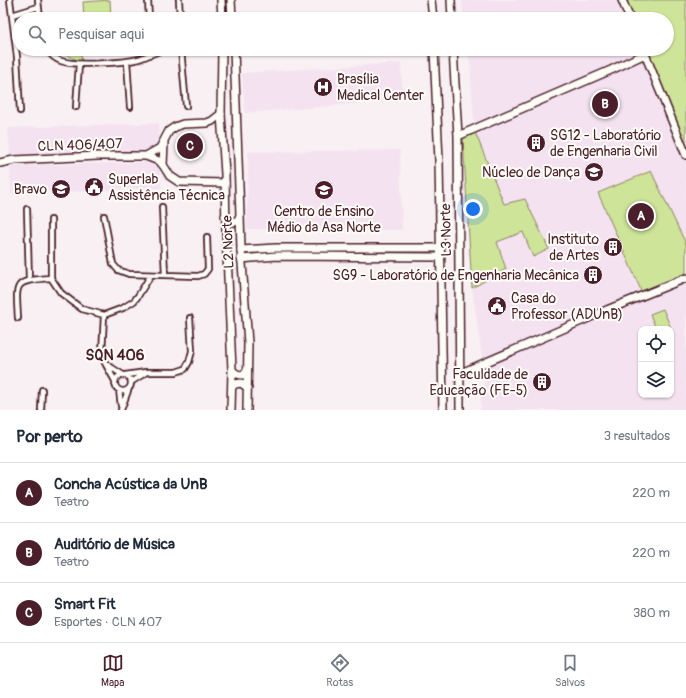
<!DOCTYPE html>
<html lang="pt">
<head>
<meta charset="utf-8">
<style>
  body { margin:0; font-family:Pangolin,sans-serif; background:#f2f2f3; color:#1f2937 }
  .controls { position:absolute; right:12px; bottom:12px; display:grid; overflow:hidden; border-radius:8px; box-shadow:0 1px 3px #0004 }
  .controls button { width:36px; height:36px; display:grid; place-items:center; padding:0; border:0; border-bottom:1px solid #e0e1e3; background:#fff; color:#1f2937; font:20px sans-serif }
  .you { position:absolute; left:473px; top:209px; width:14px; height:14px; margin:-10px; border:3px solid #fff; border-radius:50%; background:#1a73e8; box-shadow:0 0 0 6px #1a73e833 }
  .badge { display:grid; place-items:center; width:26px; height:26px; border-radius:50%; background:#4a1f2b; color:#fff; font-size:13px; font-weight:700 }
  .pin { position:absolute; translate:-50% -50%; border:2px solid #fff; box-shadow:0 1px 4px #0006 }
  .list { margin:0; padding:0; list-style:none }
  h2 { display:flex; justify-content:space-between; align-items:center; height:52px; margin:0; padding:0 16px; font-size:17px }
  h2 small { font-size:13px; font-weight:400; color:#747a83 }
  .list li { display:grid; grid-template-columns:26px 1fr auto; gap:12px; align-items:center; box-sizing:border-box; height:60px; padding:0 16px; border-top:1px solid #e0e1e3 }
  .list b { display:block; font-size:15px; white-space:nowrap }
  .list p { margin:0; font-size:13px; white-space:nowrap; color:#747a83 }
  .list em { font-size:13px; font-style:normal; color:#747a83 }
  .icon { flex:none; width:22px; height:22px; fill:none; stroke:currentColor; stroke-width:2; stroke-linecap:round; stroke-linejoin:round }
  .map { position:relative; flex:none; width:686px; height:410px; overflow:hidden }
  .search { position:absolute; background:#fff; box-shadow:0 1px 3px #0004; left:12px; right:12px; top:12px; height:44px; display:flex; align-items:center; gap:10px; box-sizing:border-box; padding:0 14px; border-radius:22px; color:#747a83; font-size:15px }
  .sheet { height:232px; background:#fff }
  nav { display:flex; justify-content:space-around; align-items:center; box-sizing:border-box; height:56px; border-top:1px solid #e0e1e3; background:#fff; font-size:11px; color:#747a83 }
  nav a { display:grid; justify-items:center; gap:2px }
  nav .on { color:#4a1f2b }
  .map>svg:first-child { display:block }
  .built { fill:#f4e2f0; fill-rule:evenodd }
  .green { fill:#cee499; stroke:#8c8262 }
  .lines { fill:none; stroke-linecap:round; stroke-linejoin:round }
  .street-casing { stroke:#4a1f2b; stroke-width:8 }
  .secondary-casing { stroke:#4a1f2b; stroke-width:10 }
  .primary-casing { stroke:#4a1f2b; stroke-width:10 }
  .street { stroke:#fdfcf7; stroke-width:4.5 }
  .secondary { stroke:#fdfcf7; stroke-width:7 }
  .primary { stroke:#fdfcf7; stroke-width:7 }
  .labels { text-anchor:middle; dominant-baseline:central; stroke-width:4; stroke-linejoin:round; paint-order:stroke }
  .poi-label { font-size:14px; fill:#4a1f2b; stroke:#fdfcf7; text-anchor:end }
  .street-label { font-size:14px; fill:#4a1f2b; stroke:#fdfcf7 }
  .neighbourhood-label { font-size:15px; font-weight:bold; fill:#4a1f2b; stroke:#fdfcf7 }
</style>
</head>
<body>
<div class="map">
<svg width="686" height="410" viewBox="0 0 686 410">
  <rect width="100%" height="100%" fill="#f9f0f4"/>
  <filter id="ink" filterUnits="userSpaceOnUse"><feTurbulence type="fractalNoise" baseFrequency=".025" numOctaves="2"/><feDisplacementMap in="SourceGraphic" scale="8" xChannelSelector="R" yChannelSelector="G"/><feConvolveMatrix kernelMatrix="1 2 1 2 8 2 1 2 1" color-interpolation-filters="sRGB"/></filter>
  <g filter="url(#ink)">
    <path class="built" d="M 462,0 L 686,0 L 686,410 L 480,410 L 481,399 L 485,378 L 472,288 L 475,137 L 470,63 L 468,49 L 667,49 L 667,19 L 463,19 ZM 641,329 L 671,329 L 671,395 L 641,395 Z
      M 401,63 L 403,100 L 245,113 L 242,73 Z
      M 159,123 L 157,149 L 149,152 L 10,157 L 8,128 Z
      M 400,150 L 402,230 L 247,229 L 248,152 Z
      M 151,162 L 160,165 L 161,188 L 11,194 L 10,166 Z"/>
    <path class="green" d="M 110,0 L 111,19 L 84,19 L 83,2 Z
      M 625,0 L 686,0 L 686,154 L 644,49 L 667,49 L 667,19 L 632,19 Z
      M 51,49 L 80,49 L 82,62 Z
      M 475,132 L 504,204 L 525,199 L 549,249 L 533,257 L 523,232 L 497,242 L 506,269 L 472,288 L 463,138 Z
      M 651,171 L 686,244 L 686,278 L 643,295 L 598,193 Z
      M 663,309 L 673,333 L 671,333 L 671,329 L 656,329 L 650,314 Z"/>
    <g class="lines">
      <g class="street-casing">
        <path id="street" d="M 10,0 L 17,57 L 20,111
          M 38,0 L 40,19
          M 148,0 L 149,19
          M 179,0 L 180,19
          M 12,15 L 38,7
          M 46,49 C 50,54 55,59 61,61 C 75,66 123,63 139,59 C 147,56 156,52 165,49
          M 181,49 L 186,106
          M 127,61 L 130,107
          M 76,107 L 79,64
          M 162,207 L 165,275
          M 27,209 L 29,280
          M 104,216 L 113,264 L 118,270 L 129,274 L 198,276 L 204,274 L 208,269 L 207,237
          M 51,220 L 51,278 L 61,293 L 82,309 L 104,315 L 123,308 L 134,301 L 138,296 L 151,275
          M 104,315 L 102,354 L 105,363 L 115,381
          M 18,318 C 16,282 13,281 51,278
          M 106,364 L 123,375
          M 125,375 L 146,372 L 176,372 L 185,369 L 189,362 L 192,351 L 190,318
          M115 383a8 8 0 1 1 16 0a8 8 0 1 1-16 0Z
          M 131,382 L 145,373
          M 119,390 L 121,406
          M 41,410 L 42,390
          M 121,410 L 129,388"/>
      </g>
      <g class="secondary-casing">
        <path id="secondary" d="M 431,0 L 433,19
          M 451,0 L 452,19
          M 622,0 L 630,19
          M 434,49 L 439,161 L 443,410
          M 453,49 L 458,136 L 460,410
          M 643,49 L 686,155
          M 458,136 L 611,70 L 645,54
          M 146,156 L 160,148 L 169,131 L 175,127 L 183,124 L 207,123 L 212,121 L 221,114
          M 0,163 L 14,160 L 98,156 L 146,156 L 159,161 L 163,165 L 170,176 L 179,182 L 225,183
          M 163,165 L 164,143
          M 241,250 L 276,248 L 440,248
          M 241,259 L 277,256 L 441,257
          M 461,373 L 607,310 L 686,278"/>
      </g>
      <g class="primary-casing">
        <path id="primary" d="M 221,0 L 222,19
          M 231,0 L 232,19
          M 222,49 L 221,114 L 225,174 L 226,231 L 232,370 L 231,410
          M 234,49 L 240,215 L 241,250 L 248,343 L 247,410
          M 225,216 L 229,221 L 234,222 L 238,220 L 240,215
          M 232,370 C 236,374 238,375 244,375 L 247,370
          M 232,387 L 235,384 L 241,383 L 248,388"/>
      </g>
      <use href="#street" class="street"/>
      <use href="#secondary" class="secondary"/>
      <use href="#primary" class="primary"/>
    </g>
  </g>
  <defs>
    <g id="hospital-disc" transform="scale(1)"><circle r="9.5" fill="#4a1f2b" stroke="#fdfcf7"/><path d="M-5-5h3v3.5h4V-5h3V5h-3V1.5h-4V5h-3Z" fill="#fff"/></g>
    <g id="building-disc" transform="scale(1)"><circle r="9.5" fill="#4a1f2b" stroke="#fdfcf7"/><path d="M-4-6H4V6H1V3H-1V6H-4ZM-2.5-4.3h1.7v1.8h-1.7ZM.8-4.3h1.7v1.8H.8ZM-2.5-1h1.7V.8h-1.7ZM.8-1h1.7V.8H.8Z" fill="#fff"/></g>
    <g id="school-disc" transform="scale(1)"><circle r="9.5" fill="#4a1f2b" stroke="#fdfcf7"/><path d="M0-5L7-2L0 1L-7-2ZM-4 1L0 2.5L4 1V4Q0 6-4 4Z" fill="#fff"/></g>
    <g id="civic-disc" transform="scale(1)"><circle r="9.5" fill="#4a1f2b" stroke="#fdfcf7"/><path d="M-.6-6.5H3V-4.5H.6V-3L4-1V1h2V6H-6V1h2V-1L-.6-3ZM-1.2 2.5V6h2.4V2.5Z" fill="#fff"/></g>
  </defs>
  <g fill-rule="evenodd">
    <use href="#hospital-disc" x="323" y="87"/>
    <use href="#building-disc" x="536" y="143"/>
    <use href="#school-disc" x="594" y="172"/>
    <use href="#civic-disc" x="94" y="187"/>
    <use href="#school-disc" x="61" y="189"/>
    <use href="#school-disc" x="324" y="190"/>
    <use href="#building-disc" x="613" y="247"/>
    <use href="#building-disc" x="593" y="275"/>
    <use href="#civic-disc" x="497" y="306"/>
    <use href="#building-disc" x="542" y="382"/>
  </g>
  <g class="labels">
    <g class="poi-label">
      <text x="337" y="79" text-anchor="start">Brasília<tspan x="337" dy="16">Medical Center</tspan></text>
      <text x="550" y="135" text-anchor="start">SG12 - Laboratório<tspan x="550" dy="16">de Engenharia Civil</tspan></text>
      <text x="580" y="172">Núcleo de Dança</text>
      <text x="108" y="179" text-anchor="start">Superlab<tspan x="108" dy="16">Assistência Técnica</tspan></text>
      <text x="47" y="189">Bravo</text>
      <text x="324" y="211" text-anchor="middle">Centro de Ensino<tspan x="324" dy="16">Médio da Asa Norte</tspan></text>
      <text x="599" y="239">Instituto<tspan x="599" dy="16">de Artes</tspan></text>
      <text x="579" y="275">SG9 - Laboratório de Engenharia Mecânica</text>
      <text x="511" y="298" text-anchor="start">Casa do<tspan x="511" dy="16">Professor (ADUnB)</tspan></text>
      <text x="528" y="374">Faculdade de<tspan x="528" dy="16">Educação (FE-5)</tspan></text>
    </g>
    <g class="street-label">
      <text transform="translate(80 145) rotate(-2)">CLN 406/407</text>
      <text transform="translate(446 230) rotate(-91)">L3 Norte</text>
      <text transform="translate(228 242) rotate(-92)">L2 Norte</text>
    </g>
    <g class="neighbourhood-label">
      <text x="115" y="355">SQN 406</text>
    </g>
  </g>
</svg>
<div class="controls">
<button><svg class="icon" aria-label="locate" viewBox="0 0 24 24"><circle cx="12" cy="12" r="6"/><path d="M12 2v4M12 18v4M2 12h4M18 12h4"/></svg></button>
<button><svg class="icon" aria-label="layers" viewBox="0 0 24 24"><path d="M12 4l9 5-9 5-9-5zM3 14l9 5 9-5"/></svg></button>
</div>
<div class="you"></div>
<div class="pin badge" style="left:641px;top:216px">A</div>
<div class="pin badge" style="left:605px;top:104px">B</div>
<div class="pin badge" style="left:190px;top:146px">C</div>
<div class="search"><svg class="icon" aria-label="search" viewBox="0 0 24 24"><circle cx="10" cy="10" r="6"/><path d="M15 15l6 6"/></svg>Pesquisar aqui</div>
</div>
<section class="sheet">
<h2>Por perto<small>3 resultados</small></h2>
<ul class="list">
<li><span class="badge">A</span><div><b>Concha Acústica da UnB</b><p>Teatro</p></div><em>220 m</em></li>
<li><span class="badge">B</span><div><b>Auditório de Música</b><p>Teatro</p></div><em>220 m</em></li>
<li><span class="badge">C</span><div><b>Smart Fit</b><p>Esportes · CLN 407</p></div><em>380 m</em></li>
</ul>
</section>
<nav>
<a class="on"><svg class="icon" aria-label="map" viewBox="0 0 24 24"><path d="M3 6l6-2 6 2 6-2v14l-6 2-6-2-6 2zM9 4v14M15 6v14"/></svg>Mapa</a>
<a><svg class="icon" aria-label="directions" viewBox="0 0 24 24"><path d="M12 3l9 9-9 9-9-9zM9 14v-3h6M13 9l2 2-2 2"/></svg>Rotas</a>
<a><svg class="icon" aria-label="saved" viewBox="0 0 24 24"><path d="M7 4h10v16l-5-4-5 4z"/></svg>Salvos</a>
</nav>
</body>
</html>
